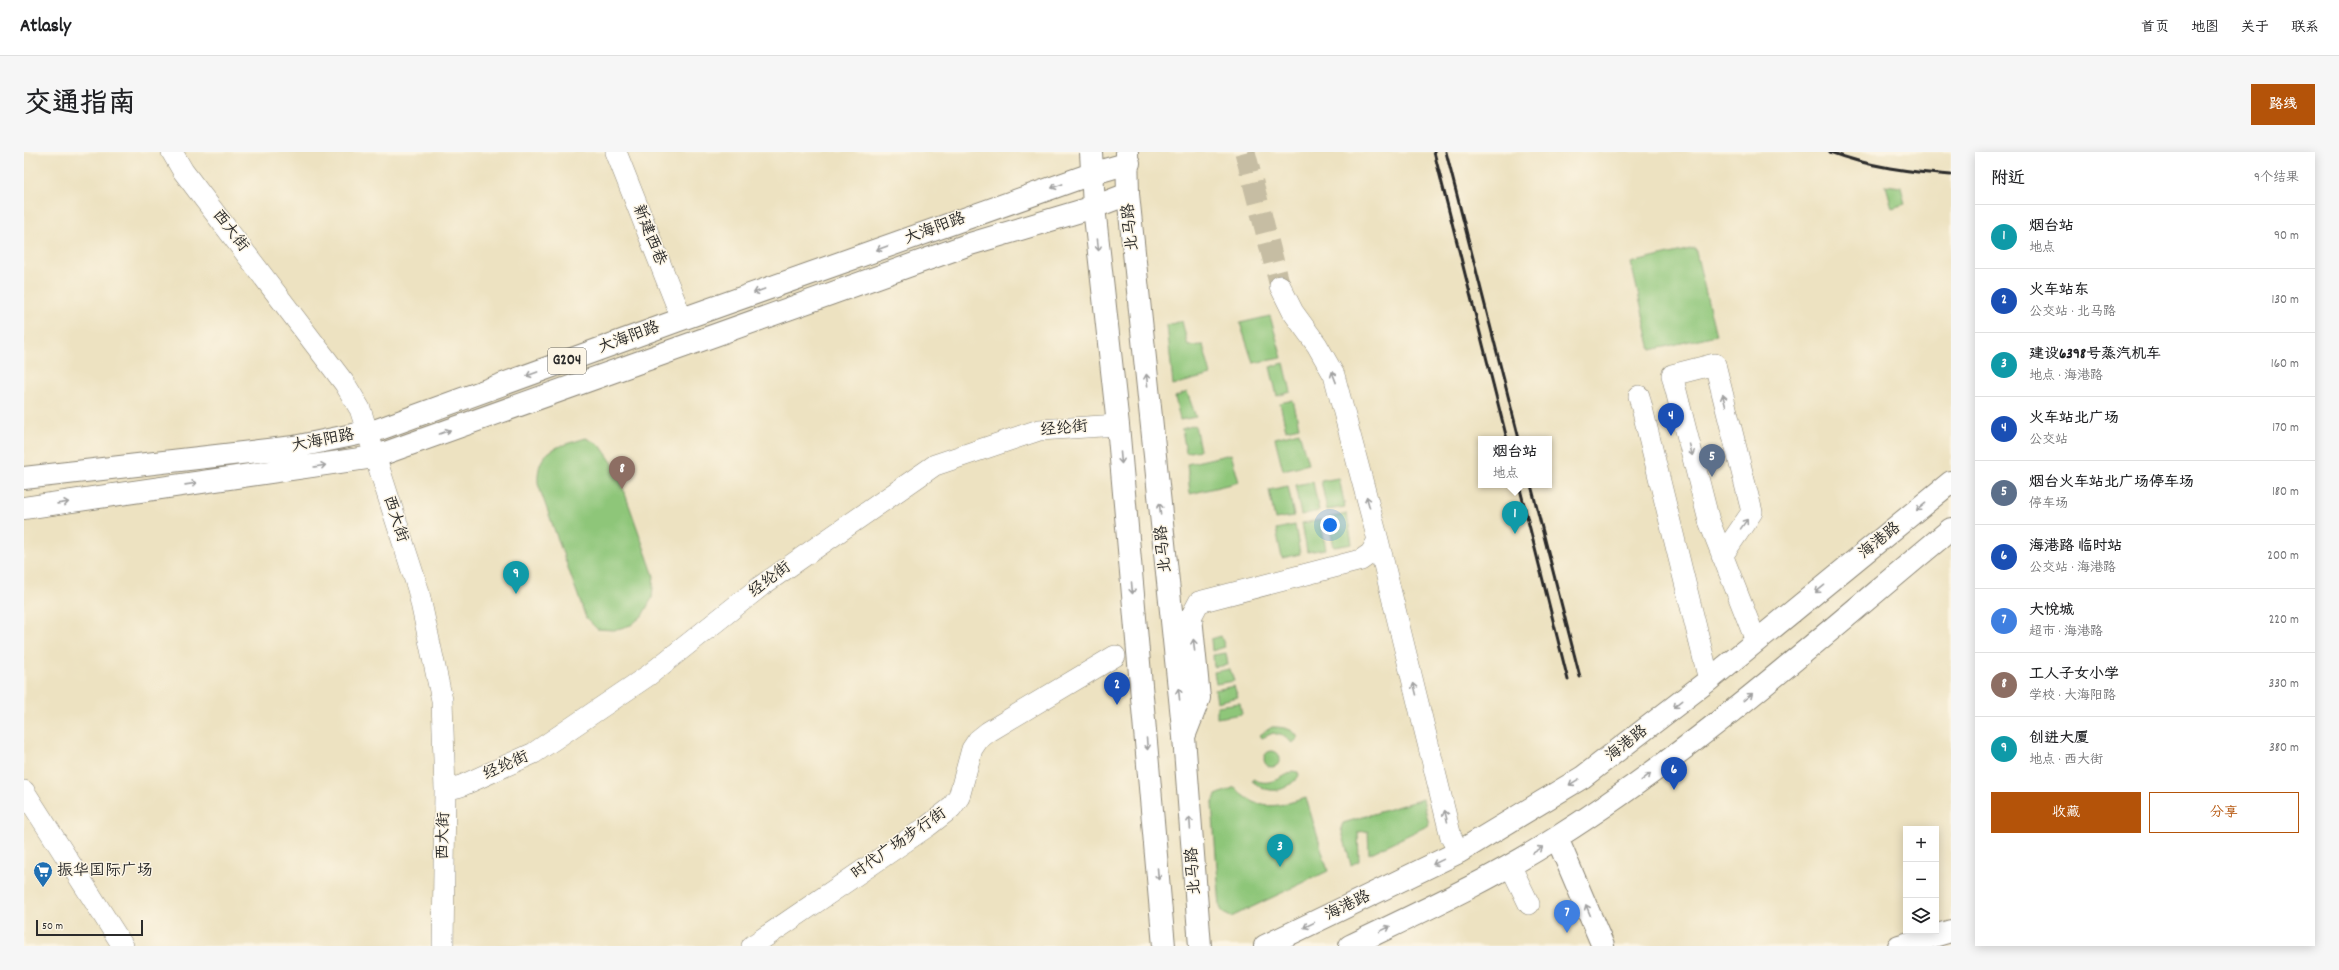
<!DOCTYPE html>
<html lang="zh">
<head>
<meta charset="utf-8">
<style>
  body { margin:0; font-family:Dekko,"LXGW WenKai TC",sans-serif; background:#f6f6f6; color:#202124 }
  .controls { position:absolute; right:12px; bottom:12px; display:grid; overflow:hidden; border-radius:0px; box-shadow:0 2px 10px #0003 }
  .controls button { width:36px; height:36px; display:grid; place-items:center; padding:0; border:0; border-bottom:1px solid #e0e0e0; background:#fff; color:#202124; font:20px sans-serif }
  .scale { position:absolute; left:12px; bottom:10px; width:107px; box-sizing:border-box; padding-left:4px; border:2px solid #2b2b2b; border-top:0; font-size:11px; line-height:14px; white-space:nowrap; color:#2b2b2b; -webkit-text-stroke:3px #fcf5e5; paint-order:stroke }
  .you { position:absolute; left:1306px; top:373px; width:14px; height:14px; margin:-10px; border:3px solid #fff; border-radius:50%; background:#1a73e8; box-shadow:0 0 0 6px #1a73e833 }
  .badge { display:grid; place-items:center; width:26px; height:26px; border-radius:50%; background:#b45309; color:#fff; font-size:13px; font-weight:700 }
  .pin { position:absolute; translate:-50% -33px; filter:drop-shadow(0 1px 2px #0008) }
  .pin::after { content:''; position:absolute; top:21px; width:14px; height:12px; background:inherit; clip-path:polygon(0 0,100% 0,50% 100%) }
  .popup { position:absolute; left:1454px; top:284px; width:74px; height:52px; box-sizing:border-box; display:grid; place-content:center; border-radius:0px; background:#fff; filter:drop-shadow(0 1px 3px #0005); font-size:13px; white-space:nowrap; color:#757577 }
  .popup b { font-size:15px; color:#202124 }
  .popup::after { content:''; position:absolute; left:50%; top:100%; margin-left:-8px; border:8px solid transparent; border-top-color:#fff }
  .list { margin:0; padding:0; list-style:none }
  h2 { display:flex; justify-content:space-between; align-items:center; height:52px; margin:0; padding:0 16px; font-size:17px }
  h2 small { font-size:13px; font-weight:400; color:#757577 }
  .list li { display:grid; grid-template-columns:26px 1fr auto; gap:12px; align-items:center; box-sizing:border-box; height:64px; padding:0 16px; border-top:1px solid #e0e0e0 }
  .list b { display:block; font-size:15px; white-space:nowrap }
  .list p { margin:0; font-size:13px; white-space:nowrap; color:#757577 }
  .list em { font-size:13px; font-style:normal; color:#757577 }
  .actions { display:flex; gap:8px; padding:12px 16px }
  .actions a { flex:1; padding:9px 0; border:1px solid #b45309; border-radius:0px; text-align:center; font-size:14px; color:#b45309 }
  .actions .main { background:#b45309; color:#fff }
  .icon { flex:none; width:22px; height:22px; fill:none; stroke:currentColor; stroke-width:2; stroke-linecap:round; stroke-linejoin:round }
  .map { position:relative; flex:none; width:1927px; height:794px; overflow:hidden; border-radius:0px }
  header { display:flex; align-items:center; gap:24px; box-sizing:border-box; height:56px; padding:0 20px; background:#fff; border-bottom:1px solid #e0e0e0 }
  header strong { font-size:19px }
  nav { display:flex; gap:22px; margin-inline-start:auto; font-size:14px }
  .intro { display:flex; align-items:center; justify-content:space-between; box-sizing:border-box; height:96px; padding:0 24px }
  h1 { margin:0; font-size:28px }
  .button { padding:10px 18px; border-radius:0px; background:#b45309; color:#fff; font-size:14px; font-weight:700 }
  main { display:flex; gap:24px; padding:0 24px }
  aside { flex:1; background:#fff; border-radius:0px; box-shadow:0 2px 10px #0003 }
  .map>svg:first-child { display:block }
  .green { fill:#8ec679; stroke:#5c7852 }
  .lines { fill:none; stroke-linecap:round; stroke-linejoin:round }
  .minor-tunnel { stroke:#c6bda3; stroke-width:21; stroke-dasharray:21 10; stroke-linecap:butt }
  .minor-casing { stroke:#8c8676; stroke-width:22 }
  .major-casing { stroke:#8c8676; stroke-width:24 }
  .highway-casing { stroke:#8c8676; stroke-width:24 }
  .minor { stroke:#fff; stroke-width:21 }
  .major { stroke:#fff; stroke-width:22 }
  .highway { stroke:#fff; stroke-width:22 }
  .rail { stroke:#2b2b2b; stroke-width:3 }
  .oneway { stroke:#a0a0a0 }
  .labels { text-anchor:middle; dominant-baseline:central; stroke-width:3; stroke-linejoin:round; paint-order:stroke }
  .shield { fill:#fcf5e5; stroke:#6a6863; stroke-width:1 }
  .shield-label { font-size:15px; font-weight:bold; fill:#2b2b2b }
  .street-label { font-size:16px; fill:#2b2b2b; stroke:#fcf5e5 }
  .poi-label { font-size:16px; fill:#2b2b2b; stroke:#fcf5e5; text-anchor:start }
</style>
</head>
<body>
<header>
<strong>Atlasly</strong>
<nav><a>首页</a><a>地图</a><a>关于</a><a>联系</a></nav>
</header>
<div class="intro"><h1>交通指南</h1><a class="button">路线</a></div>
<main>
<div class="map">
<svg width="1927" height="794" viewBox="0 0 1927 794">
  <rect width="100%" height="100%" fill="#fcf5e5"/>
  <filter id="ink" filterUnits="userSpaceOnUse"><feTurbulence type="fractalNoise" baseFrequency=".025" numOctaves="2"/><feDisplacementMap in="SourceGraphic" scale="8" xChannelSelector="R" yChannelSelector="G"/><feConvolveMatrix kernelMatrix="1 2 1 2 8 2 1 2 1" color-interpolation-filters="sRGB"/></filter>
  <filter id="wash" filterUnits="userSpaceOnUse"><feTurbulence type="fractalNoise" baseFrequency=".012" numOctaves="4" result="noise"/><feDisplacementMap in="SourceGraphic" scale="16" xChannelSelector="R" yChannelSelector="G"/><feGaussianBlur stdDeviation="0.9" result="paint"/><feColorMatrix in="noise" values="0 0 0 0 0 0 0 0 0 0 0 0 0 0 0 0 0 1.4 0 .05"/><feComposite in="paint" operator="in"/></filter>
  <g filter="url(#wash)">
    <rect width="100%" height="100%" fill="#ede2c1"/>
    <path class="green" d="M 1862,33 L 1877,35 L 1881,52 L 1868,56 Z
      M 1671,96 L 1692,183 L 1627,198 L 1607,111 Z
      M 1246,164 L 1258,206 L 1229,211 L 1216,171 Z
      M 1158,169 L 1164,194 L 1179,193 L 1187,223 L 1149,233 L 1143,173 Z
      M 1260,211 L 1267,240 L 1253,244 L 1246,215 Z
      M 1163,240 L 1172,265 L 1156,268 L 1151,245 Z
      M 1269,248 L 1275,275 L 1262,278 L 1256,251 Z
      M 1171,273 L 1176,298 L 1162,301 L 1158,277 Z
      M 1275,280 L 1284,312 L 1259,318 L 1251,286 Z
      M 562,286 L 576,293 L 592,316 L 630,424 L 628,446 L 618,464 L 607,473 L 590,478 L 573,477 L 562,466 L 514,332 C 512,296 534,295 562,286 Z
      M 1207,302 L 1215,330 L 1166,342 L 1163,312 Z
      M 1315,326 L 1321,355 L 1303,358 L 1297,329 Z
      M 1289,330 L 1295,359 L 1277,363 L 1271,333 Z
      M 1264,334 L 1270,364 L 1251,367 L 1245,338 Z
      M 1323,362 L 1328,392 L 1310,395 L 1304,366 Z
      M 1296,368 L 1302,397 L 1283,400 L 1278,371 Z
      M 1271,373 L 1276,402 L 1258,406 L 1252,377 Z
      M 1197,484 L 1201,495 L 1188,499 L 1187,487 Z
      M 1202,501 L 1204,513 L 1190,515 L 1189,503 Z
      M 1206,517 L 1210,529 L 1192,532 L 1190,520 Z
      M 1210,534 L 1214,545 L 1193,550 L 1191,538 Z
      M 1216,551 L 1218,562 L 1193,566 L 1193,554 Z
      M 1248,575 C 1258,575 1270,576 1274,586 L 1269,591 L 1259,584 L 1249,581 L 1238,586 L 1236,583 Z
      M1240 607a8 8 0 1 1 16 0a8 8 0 1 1-16 0Z
      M 1268,619 L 1274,620 L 1275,624 C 1260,641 1246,643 1228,629 L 1229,627 C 1243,635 1257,627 1268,619 Z
      M 1211,635 C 1235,661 1251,655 1282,646 L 1304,719 L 1207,765 L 1199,761 L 1196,755 L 1188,652 L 1192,643 Z
      M 1399,647 L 1405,673 L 1345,702 L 1344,679 L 1334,680 L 1335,709 L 1327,713 L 1317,676 L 1319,671 Z"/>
  </g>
  <g filter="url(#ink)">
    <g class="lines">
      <path class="minor-tunnel" d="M 1221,0 L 1256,134"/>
      <g class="minor-casing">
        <path id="minor" d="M 148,0 L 159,19 L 321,232 L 336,257 L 394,437 L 418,548 L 421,638 L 419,794
          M 592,0 L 658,167
          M 1256,134 L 1269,160 L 1293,193 L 1310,223 L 1354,388 L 1427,685 L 1435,700
          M 1615,244 L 1685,528
          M 1698,404 L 1728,360 L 1691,212 L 1648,223 L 1685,369 L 1732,489
          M 1167,465 L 1175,450 L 1337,408 L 1347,401 L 1354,388
          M 421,638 L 437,634 L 510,601 L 625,523 L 737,434 L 911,313 L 1015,278 L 1094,273
          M 0,639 L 99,794
          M 1487,715 L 1505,752
          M 728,794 L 904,674 L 927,656 L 935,645 L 948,597 L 954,588 L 964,580 L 1091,504"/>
      </g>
      <g class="major-casing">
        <path id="major" d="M 1067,0 L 1070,55 L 1094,273 L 1140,794
          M 1103,0 L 1104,42 L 1160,585 L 1176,794
          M 1161,582 L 1175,546 L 1167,465
          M 1533,686 L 1579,794
          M 1241,794 L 1435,700 L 1559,625 L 1685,528 L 1927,330
          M 1326,794 C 1396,760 1467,728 1532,686 C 1673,597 1799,483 1927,377
          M 1875,794 L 1927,779"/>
      </g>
      <g class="highway-casing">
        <path id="highway" d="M 0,326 L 270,295 L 353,278 L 658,167 L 1070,21 L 1105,11
          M 0,356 L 350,305 L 946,92 L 1070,55 L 1104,42"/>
      </g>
      <use href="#minor" class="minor"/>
      <use href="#major" class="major"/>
      <use href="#highway" class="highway"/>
      <path class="rail" d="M 1410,0 L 1483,287
        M 1422,0 L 1495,287
        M 1806,0 C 1845,15 1886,20 1927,23
        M 1495,333 L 1544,528
        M 1507,333 L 1556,525"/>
    </g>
    <defs><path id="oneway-shaft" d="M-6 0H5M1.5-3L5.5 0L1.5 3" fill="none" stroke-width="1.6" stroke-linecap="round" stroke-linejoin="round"/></defs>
    <g class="oneway">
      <use href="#oneway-shaft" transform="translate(1033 34) rotate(160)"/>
      <use href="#oneway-shaft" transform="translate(1074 93) rotate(84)"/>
      <use href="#oneway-shaft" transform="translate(858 96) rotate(160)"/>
      <use href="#oneway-shaft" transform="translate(735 139) rotate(160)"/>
      <use href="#oneway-shaft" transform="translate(508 222) rotate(160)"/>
      <use href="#oneway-shaft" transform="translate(1310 225) rotate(-111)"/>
      <use href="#oneway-shaft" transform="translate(1123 228) rotate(-96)"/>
      <use href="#oneway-shaft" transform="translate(1700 248) rotate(-104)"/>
      <use href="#oneway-shaft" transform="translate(421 280) rotate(-20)"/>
      <use href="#oneway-shaft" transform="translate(1667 298) rotate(76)"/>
      <use href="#oneway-shaft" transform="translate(1097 306) rotate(85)"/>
      <use href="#oneway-shaft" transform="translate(296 314) rotate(-9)"/>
      <use href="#oneway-shaft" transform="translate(167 332) rotate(-8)"/>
      <use href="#oneway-shaft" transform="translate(1344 350) rotate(-105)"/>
      <use href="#oneway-shaft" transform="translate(39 351) rotate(-8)"/>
      <use href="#oneway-shaft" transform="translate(1897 355) rotate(141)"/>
      <use href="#oneway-shaft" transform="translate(1136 357) rotate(-96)"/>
      <use href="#oneway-shaft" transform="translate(1720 372) rotate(-55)"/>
      <use href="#oneway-shaft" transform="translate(1108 436) rotate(85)"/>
      <use href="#oneway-shaft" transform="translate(1796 437) rotate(141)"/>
      <use href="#oneway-shaft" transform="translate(1170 493) rotate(-96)"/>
      <use href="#oneway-shaft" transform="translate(1391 537) rotate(-104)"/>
      <use href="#oneway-shaft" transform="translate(1155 542) rotate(-96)"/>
      <use href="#oneway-shaft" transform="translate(1724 545) rotate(-38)"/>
      <use href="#oneway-shaft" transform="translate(1654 552) rotate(142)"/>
      <use href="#oneway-shaft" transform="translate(1123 592) rotate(85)"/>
      <use href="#oneway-shaft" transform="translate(1622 625) rotate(-38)"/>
      <use href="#oneway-shaft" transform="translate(1550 630) rotate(148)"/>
      <use href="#oneway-shaft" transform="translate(1422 664) rotate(-104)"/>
      <use href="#oneway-shaft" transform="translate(1166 671) rotate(-94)"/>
      <use href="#oneway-shaft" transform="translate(1514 698) rotate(-32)"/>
      <use href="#oneway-shaft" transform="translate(1414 710) rotate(154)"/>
      <use href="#oneway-shaft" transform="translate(1134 722) rotate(85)"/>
      <use href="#oneway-shaft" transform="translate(1564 758) rotate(-113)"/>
      <use href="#oneway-shaft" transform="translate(1285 773) rotate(154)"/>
      <use href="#oneway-shaft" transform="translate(1361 777) rotate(-26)"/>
    </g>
  </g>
  <defs>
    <g id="supermarket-pin" transform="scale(1)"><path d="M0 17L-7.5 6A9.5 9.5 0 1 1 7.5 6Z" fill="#1f6fb2" stroke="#fcf5e5"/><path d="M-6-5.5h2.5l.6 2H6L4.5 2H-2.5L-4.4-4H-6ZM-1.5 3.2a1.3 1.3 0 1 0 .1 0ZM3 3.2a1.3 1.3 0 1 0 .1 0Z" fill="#fff"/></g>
  </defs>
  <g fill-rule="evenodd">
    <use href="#supermarket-pin" x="19" y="719"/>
  </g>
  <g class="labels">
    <rect class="shield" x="524" y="196" width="38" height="26" rx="3"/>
    <g class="shield-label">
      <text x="543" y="209">G204</text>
    </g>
    <g class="street-label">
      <text transform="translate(1107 75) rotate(-96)">北马路</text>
      <text transform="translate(911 77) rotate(-20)">大海阳路</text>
      <text transform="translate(206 79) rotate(52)">西大街</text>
      <text transform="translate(625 83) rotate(68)">新建西巷</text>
      <text transform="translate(605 186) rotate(-20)">大海阳路</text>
      <text transform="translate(1040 277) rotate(-5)">经纶街</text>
      <text transform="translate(299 289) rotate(-11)">大海阳路</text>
      <text transform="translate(371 367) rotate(72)">西大街</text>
      <text transform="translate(1856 389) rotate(-39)">海港路</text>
      <text transform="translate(1140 397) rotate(-96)">北马路</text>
      <text transform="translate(746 428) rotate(-37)">经纶街</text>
      <text transform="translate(1603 592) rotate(-38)">海港路</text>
      <text transform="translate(482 614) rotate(-24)">经纶街</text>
      <text transform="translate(420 684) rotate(-89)">西大街</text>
      <text transform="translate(875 692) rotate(-35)">时代广场步行街</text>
      <text transform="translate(1170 719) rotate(-94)">北马路</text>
      <text transform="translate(1324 754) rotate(-26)">海港路</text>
    </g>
    <g class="poi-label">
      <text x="33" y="719">振华国际广场</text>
    </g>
  </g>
</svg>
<div class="controls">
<button>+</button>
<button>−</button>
<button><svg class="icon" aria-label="layers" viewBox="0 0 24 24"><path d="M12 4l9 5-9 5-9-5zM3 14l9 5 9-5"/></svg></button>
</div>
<div class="scale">50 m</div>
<div class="you"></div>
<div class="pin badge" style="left:1491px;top:382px;background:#0f9aa8">1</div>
<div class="popup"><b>烟台站</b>地点</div>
<div class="pin badge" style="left:1093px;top:553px;background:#1a4fb4">2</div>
<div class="pin badge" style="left:1256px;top:715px;background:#0f9aa8">3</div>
<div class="pin badge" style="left:1647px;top:284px;background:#1a4fb4">4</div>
<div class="pin badge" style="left:1688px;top:325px;background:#5c6f8a">5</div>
<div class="pin badge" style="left:1650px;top:638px;background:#1a4fb4">6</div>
<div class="pin badge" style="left:1543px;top:781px;background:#3f7fe0">7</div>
<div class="pin badge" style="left:598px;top:337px;background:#8d6e63">8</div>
<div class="pin badge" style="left:492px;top:442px;background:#0f9aa8">9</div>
</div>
<aside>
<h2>附近<small>9个结果</small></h2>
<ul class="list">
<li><span class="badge" style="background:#0f9aa8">1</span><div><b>烟台站</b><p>地点</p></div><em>90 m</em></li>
<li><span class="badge" style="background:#1a4fb4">2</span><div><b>火车站东</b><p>公交站 · 北马路</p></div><em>130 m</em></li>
<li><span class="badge" style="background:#0f9aa8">3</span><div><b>建设6398号蒸汽机车</b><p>地点 · 海港路</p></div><em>160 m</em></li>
<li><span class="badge" style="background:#1a4fb4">4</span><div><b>火车站北广场</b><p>公交站</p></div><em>170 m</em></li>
<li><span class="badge" style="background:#5c6f8a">5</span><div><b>烟台火车站北广场停车场</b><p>停车场</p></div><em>180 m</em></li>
<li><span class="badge" style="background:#1a4fb4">6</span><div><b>海港路 临时站</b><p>公交站 · 海港路</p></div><em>200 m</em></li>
<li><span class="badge" style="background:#3f7fe0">7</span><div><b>大悦城</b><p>超市 · 海港路</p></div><em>220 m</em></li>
<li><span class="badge" style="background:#8d6e63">8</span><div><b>工人子女小学</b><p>学校 · 大海阳路</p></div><em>330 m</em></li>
<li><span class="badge" style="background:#0f9aa8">9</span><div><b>创进大厦</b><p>地点 · 西大街</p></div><em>380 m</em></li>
</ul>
<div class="actions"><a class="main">收藏</a><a>分享</a></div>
</aside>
</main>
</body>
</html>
